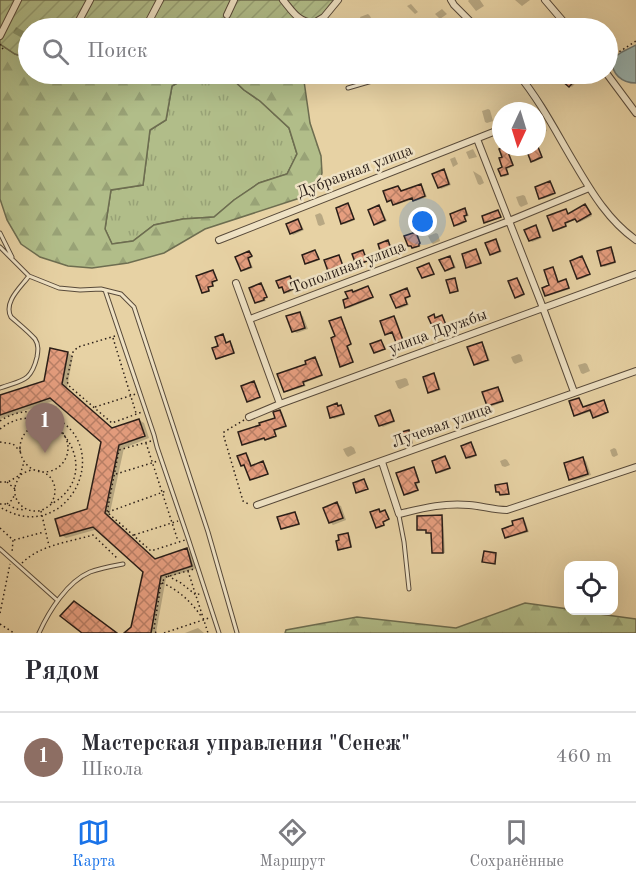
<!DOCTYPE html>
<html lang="ru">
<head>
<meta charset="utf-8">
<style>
  body { margin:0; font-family:"Old Standard TT",serif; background:#f2f2f3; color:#2b2b33 }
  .controls { position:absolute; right:18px; bottom:18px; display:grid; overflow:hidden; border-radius:12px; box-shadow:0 6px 24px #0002 }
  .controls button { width:54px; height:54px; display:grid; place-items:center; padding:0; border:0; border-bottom:2px solid #e1e1e2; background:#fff; color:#2b2b33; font:30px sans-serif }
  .compass { position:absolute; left:492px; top:102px; width:54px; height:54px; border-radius:50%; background:#fff; box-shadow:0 6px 24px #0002; rotate:184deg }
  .you { position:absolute; left:423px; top:222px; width:21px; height:21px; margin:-15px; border:4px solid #fff; border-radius:50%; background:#1a73e8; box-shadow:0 0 0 9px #1a73e833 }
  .badge { display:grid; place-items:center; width:39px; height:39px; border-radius:50%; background:#1a73e8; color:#fff; font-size:20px; font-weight:700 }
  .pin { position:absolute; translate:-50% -50px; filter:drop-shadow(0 2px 3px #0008) }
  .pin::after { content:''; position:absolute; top:32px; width:21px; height:18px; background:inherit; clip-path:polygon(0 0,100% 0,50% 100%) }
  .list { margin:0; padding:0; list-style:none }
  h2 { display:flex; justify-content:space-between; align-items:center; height:78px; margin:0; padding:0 24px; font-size:26px }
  h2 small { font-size:20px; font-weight:400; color:#7c7c81 }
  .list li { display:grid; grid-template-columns:39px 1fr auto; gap:18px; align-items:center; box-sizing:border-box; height:90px; padding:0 24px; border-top:2px solid #e1e1e2 }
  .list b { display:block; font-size:22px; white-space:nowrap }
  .list p { margin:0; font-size:20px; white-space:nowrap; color:#7c7c81 }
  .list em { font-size:20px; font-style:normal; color:#7c7c81 }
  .icon { flex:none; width:33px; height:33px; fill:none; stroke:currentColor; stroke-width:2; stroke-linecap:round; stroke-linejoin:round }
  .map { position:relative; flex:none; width:636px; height:633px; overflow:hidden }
  .search { position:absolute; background:#fff; box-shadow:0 6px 24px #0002; left:18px; right:18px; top:18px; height:66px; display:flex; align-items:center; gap:15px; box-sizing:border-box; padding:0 21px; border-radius:33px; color:#7c7c81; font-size:22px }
  .sheet { height:168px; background:#fff }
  nav { display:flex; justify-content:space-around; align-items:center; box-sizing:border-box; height:84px; border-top:2px solid #e1e1e2; background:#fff; font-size:16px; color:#7c7c81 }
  nav a { display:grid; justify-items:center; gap:3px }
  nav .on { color:#1a73e8 }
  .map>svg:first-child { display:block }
  .grass { fill:url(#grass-tufts); stroke:#6d6d50; stroke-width:1.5 }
  .forest { fill:url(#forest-firs); stroke:#6d6d50; stroke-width:1.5 }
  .garden { fill:url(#garden-furrows); stroke:#6d6d50; stroke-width:1.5 }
  .water { fill:#9ab5b1; stroke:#6d7873; stroke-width:1.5 }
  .shadow { fill:#0003 }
  .building { fill:url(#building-cross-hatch); stroke:#291d17; stroke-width:1.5 }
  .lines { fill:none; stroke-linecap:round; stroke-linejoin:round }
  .service-casing { stroke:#584a3a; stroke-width:5 }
  .minor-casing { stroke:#584a3a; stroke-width:8 }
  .path { stroke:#291d17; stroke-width:1.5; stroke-dasharray:1.5 3; stroke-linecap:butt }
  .service { stroke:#efe2c4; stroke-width:3 }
  .minor { stroke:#efe2c4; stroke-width:6 }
  .labels { text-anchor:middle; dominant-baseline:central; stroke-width:5; stroke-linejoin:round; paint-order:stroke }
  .street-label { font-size:16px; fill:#291d17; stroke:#efe2c4 }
</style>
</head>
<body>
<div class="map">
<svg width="636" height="633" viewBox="0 0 636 633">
  <defs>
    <pattern id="grass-tufts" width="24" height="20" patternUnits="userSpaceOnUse" patternTransform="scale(1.5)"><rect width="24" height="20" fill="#b1bd89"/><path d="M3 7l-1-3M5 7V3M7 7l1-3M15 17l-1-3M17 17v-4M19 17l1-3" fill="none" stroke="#98a276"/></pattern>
    <pattern id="forest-firs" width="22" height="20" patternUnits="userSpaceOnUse" patternTransform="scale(1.5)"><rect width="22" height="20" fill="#b1bd89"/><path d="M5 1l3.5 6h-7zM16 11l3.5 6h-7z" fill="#98a276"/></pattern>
    <pattern id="garden-furrows" width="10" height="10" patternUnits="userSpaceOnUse" patternTransform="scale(1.5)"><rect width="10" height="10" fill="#b1bd89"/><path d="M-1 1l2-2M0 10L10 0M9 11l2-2" fill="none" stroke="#98a276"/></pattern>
    <pattern id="building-cross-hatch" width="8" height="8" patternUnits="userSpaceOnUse" patternTransform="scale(1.5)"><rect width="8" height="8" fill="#e69e7f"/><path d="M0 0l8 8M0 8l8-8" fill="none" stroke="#ba8067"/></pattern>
  </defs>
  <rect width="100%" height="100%" fill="#e7d2a4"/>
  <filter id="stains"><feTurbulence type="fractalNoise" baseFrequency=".00333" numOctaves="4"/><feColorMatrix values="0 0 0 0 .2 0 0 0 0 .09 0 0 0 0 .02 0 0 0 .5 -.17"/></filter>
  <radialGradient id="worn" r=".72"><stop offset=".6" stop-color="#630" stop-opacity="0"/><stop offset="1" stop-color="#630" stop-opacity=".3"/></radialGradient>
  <path class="grass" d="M 193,74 L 222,74 L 228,75 L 244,90 L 260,101 L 289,128 L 297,154 L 287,174 L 259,183 L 234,200 L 214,217 L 183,219 L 154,225 L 133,241 L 112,244 L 105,229 L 111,190 L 143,185 L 150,130 L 166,120 L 172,86 Z"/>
  <path class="forest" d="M 0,44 L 15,54 L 28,58 L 28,74 L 193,74 L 172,86 L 166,120 L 150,130 L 143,185 L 111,190 L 105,229 L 112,244 L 133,241 L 154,225 L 183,219 L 214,217 L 234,200 L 259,183 L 287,174 L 297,154 L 289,128 L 260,101 L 244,90 L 228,75 L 222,74 L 303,74 L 310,123 L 321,156 L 322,173 L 319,185 L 303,197 L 205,229 L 164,253 L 128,263 L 92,268 L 68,266 L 40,257 L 21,244 L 7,220 L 0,199 Z
    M 525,603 L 568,609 L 568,610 L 577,611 L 636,619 L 636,633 L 285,633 L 286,630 L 357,617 L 456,628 Z"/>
  <path class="garden" d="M 0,0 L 338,0 L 314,23 L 313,28 L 221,27 L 216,28 L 28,28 L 28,58 L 15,54 L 0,44 Z"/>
  <path class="water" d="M 636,45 L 636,83 C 622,83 611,74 612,59 L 622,52 Z"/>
  <path class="shadow" d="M 469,0 L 480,0 L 484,6 L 476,11 L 468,1 Z
    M 515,0 L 530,0 L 522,6 Z
    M 411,4 L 418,12 L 415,14 L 407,6 Z
    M 442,9 L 447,14 L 440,19 L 435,14 Z
    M 368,14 L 370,16 L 373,22 L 365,25 L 363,24 L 360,17 Z
    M 123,18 L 134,21 L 134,25 L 124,23 L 122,22 Z
    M 16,27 L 27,33 L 24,39 L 13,33 Z
    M 570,74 L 575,74 L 580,78 L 572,87 L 564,80 Z
    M 488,109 L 490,110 L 493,121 L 487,123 L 485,122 L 482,111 Z
    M 544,124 L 547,131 L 542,133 L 538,127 Z
    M 527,147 L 539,148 L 543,158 L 534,162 L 532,161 Z
    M 506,148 L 508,150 L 514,166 L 507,169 L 509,175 L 504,177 L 502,175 Z
    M 473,149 L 477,157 L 469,159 L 466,152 Z
    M 455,157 L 458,164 L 453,167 L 450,159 Z
    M 443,171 L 446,172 L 451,185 L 441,189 L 439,187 Z
    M 473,171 L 481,176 L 484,183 L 480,185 L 478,184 Z
    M 550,182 L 552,184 L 556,194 L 543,199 L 541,198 Z
    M 421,185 L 423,187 L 427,197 L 416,201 L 414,199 L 396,205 L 393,201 L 389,201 L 398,187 L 402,193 Z
    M 523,195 L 525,196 L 528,204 L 521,207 L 519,205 L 516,197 Z
    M 348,205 L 350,206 L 355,220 L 345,224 L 343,223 Z
    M 585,206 L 592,216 L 580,222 L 577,219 L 566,224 L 567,227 L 556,231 L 554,230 L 566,210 L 569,215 Z
    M 379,207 L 381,208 L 387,221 L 377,225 L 375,224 Z
    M 465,210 L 467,211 L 469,216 L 465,217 L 467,222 L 458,226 L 455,225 Z
    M 320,213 L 322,215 L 325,224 L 320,226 L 318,225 L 315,215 Z
    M 298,221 L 300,222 L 304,230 L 293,235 L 291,233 Z
    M 536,227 L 538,228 L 542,238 L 532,242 L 530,240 Z
    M 436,233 L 438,234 L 440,241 L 433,244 L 431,242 L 428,236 Z
    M 416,234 L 418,235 L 421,244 L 420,245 L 421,246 L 415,248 L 409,245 Z
    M 496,241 L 498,242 L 502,252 L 493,255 L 491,254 Z
    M 388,242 L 390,243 L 394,253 L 391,254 L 391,256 L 386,258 L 383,256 Z
    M 611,249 L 613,250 L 616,263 L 604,267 L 602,265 Z
    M 476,250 L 478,252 L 482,264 L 470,268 L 468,267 Z
    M 315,251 L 317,253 L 320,260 L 308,264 L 306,263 Z
    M 363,252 L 365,253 L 368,262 L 359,265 L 357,264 Z
    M 249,253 L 253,257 L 249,259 L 253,268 L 244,271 L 242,270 Z
    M 338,256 L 341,258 L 345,270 L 332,275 L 330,273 Z
    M 582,257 L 584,259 L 591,275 L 581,279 L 579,278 Z
    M 450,258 L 452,259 L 456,268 L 448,271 L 446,270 Z
    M 429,264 L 431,266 L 435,275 L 425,278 L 423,277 Z
    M 553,269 L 555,270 L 559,283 L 566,281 L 568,282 L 570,289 L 548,296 L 546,295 L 551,286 Z
    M 213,271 L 215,273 L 218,281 L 213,283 L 214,286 L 209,288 L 210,291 L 205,293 L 203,292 Z
    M 290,277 L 292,279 L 297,289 L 288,293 L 284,288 L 280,287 Z
    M 517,279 L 519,280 L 525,295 L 518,298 L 516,297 Z
    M 261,285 L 263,286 L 268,298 L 265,299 L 266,301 L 259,303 L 256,302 Z
    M 367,287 L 370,289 L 374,298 L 349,308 L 347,307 L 352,291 L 355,293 Z
    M 406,289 L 409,291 L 411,297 L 406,299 L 409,305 L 399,309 L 397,307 Z
    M 299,314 L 303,316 L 308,329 L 297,333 L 293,331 Z
    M 434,316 L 437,319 L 442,317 L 444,318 L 447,326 L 437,330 L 435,329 Z
    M 394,317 L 396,318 L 405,344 L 401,345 L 399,344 L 394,333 L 388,335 L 386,334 Z
    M 341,319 L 342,320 L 352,345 L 348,346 L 354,362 L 343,366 L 342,366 L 337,337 Z
    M 223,336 L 225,337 L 227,344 L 230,343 L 232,344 L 235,353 L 219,359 L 217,358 Z
    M 482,344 L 484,345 L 490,361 L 477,365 L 475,364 Z
    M 52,350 L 68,353 L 73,356 L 67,388 L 113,429 L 139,420 L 144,423 L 149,438 L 124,448 L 109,517 L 157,560 L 186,550 L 192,553 L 197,568 L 166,578 L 156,633 L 126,633 L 132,628 L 145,572 L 98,529 L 66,538 L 61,535 L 88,510 L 102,442 L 56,400 L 0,419 L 0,397 L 46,382 Z
    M 519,354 L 521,355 L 523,361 L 515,364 L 513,362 L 511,357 Z
    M 315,359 L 317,360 L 323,376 L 304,383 L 306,386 L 287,392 L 285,391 L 308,365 Z
    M 585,363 L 587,364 L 590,371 L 583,374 L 581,373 L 578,365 Z
    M 434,375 L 436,376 L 441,390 L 432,393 L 430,392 Z
    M 405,378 L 407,379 L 409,385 L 400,389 L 398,388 L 395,381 Z
    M 254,383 L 256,384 L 261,398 L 251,402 L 249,401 Z
    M 498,388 L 500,390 L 504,402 L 490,407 L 488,405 Z
    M 579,399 L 581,400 L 584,408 L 604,402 L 606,403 L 609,413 L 596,418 L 594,417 L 592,411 L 577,416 L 575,414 Z
    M 337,405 L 343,408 L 345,415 L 334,419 L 332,417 Z
    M 280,411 L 282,412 L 287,427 L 275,431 L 277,437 L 268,440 L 266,439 L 245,445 L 243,444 L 277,419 Z
    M 389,412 L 392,413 L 395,422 L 383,427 L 380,425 Z
    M 471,444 L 473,445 L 477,456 L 469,459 L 467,457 Z
    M 351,446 L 354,448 L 356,453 L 348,457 L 346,455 L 343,449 Z
    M 614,448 L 616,449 L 618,455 L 614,457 L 612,456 L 610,450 Z
    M 246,454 L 248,455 L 252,467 L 263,463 L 265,464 L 269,474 L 253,480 L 251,479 L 246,465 L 242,465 Z
    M 445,457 L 447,459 L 451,469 L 440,473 L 438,472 Z
    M 582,458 L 586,461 L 591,475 L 574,481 L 571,479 Z
    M 505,459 L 507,460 L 510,465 L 505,467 L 502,466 L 500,461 Z
    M 413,468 L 416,470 L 420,483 L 417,484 L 419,491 L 408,495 L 406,494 Z
    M 337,504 L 341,506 L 346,520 L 333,525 L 330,522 Z
    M 379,511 L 387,513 L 390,520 L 384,522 L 385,526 L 379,528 L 377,527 Z
    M 295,514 L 297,515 L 300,525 L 284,529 L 282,528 Z
    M 441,517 L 443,518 L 445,553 L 436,553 L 434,552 L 433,533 L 428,532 L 428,530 L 419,529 Z
    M 523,520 L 525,521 L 529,532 L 508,538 L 506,537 L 515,526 Z
    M 348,535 L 350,536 L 352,547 L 341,550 L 339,549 L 341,541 Z
    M 198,628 L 204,633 L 185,633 Z"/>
  <path class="building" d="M 568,74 L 576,74 L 579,76 L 569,87 L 562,81 Z
    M 506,147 L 513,165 L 506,168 L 508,174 L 501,176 L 498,169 L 502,167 L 499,158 L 502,157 L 499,149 Z
    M 532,147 L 538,147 L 542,157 L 531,162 L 526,149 Z
    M 444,169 L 449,184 L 438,188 L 432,174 Z
    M 550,181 L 555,193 L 539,199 L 535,187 Z
    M 421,184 L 425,196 L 413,201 L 412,198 L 393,205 L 391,200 L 387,202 L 383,191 L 398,186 L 401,191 Z
    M 348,203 L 354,219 L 341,224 L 336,208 Z
    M 585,204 L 591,214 L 577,222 L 575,219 L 565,223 L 566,226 L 553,231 L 547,216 L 566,209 L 568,214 Z
    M 379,205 L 385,220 L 374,225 L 368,210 Z
    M 465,208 L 467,215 L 464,216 L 466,221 L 454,226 L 450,214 Z
    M 498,210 L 501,217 L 484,223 L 482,216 Z
    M 298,219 L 302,229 L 290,234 L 286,224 Z
    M 536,225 L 540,237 L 529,241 L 524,230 Z
    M 416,232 L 420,243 L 419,244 L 419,246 L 412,248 L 411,246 L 408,246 L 404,236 Z
    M 496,239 L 500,251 L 490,255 L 485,243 Z
    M 388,240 L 392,252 L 389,253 L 390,255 L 382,257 L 378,244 Z
    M 611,247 L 615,262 L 601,266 L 597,251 Z
    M 476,249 L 481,263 L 466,268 L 462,254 Z
    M 315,250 L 319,259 L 305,264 L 302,255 Z
    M 363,250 L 367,261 L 356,265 L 352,254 Z
    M 249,251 L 252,256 L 248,258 L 251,267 L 241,271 L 235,257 Z
    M 339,255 L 344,269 L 329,274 L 324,260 Z
    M 450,256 L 454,267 L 445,271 L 439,260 Z
    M 582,256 L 590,274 L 577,279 L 570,261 Z
    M 429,263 L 434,274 L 422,278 L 417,268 Z
    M 553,267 L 558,282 L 566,279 L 569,288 L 545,296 L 542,288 L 549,285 L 544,270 Z
    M 213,270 L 217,280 L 212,282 L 213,286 L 208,287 L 209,291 L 202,293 L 196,276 Z
    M 290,276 L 295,288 L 284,293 L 282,287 L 279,288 L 276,281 Z
    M 455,278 L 458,291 L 450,293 L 446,280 Z
    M 517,278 L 524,294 L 515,298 L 508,281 Z
    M 261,283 L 267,297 L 264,298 L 264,300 L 255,303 L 249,288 Z
    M 368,286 L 373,297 L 345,308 L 343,300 L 348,298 L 345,292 L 352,290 L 353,292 Z
    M 407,288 L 410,296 L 405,298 L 407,304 L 396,308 L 390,295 Z
    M 300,312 L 305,328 L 292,332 L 286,316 Z
    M 434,314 L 435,318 L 442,315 L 446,325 L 434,330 L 428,317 Z
    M 394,316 L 404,343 L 397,345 L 392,332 L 385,335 L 380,321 Z
    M 341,317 L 351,344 L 347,346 L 353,362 L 340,367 L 331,338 L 335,336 L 329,321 Z
    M 223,334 L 226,343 L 230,341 L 234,353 L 216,359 L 212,348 L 218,346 L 215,337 Z
    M 381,340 L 385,349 L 374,353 L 370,344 Z
    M 482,342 L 488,360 L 474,365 L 467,347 Z
    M 50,348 L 68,352 L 62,384 L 112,428 L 139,419 L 145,436 L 119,445 L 105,513 L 155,559 L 187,548 L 192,566 L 161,576 L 151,633 L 124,633 L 131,627 L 143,572 L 93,527 L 60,536 L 55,519 L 87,509 L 101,442 L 50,398 L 0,415 L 0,395 L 44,381 Z
    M 315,357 L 322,375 L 303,382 L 304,385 L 284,392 L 277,374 L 306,364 L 305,361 Z
    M 434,373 L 439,389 L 428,393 L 423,377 Z
    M 254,381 L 260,397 L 247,402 L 241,386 Z
    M 498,387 L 503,401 L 487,406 L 482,392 Z
    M 579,398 L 583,407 L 604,400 L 608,412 L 593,418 L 590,410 L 574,416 L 569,401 Z
    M 337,403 L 338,406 L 341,405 L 344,414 L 330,418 L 327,407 Z
    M 280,410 L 286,426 L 274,430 L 276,436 L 265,440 L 264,438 L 242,445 L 238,432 L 260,425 L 259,423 L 275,418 L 273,412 Z
    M 390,410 L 394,421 L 379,426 L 375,416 Z
    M 409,430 L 412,443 L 402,446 L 398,433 Z
    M 471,442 L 476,455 L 466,458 L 461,446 Z
    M 246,453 L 251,466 L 263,461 L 268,474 L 250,480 L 244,465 L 241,466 L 237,456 Z
    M 445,456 L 450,468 L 436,473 L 432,461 Z
    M 583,457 L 588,474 L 569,480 L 564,463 Z
    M 414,467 L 419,482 L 415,483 L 418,490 L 404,495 L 396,473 Z
    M 364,479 L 368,489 L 356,493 L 353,483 Z
    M 507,483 L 509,494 L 500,495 L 499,492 L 496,492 L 495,485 Z
    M 337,502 L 343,518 L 329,523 L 323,508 Z
    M 379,509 L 380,512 L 385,510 L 389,519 L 383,522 L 384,525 L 376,528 L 370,512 Z
    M 295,512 L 299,524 L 281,529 L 277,517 Z
    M 442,515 L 443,553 L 432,553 L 431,533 L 426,533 L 426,530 L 417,530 L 417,516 Z
    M 523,518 L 527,531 L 505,538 L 502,529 L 513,525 L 512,521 Z
    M 348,533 L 351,547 L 338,550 L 336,541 L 339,540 L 338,535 Z
    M 484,551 L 496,553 L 495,564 L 482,562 Z
    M 74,601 L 117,633 L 82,633 L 60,616 Z"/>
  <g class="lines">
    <g class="service-casing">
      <path id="service" d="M 348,88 L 396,74
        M 0,233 L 12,257
        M 0,247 L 29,276 L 59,288 L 80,290 L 101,289 L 121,294 L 134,307 L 208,532 L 237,633
        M 105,290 L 154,435 L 157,447 L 188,538 L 219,633
        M 0,388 C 22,380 31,382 37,357 C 38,351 39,345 35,339 C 28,331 19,324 11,317 C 3,302 21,287 29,276
        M 399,516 L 404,542 L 409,589
        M 0,549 L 57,600
        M 39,633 C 49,611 67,582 90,572 C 101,568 112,566 123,564"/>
    </g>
    <g class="minor-casing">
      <path id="minor" d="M 283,0 C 293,12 298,22 314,23 L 324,17 L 338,0
        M 451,0 L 454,5 L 477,28
        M 545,0 L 569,28
        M 227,15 L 234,0
        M 149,21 L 160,0
        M 75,28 L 90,0
        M 0,36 L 18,0
        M 518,74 C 541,102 557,134 575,164 C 592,193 609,221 636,240
        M 607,74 L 636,113
        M 477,139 L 543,308 L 574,392
        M 219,240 L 501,129
        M 236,283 L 280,404
        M 250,319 L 509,221 L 589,188
        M 249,417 L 280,404 L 636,274
        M 382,462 L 399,514 C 424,508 442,503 469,505 C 482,506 494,510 507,510 L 636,467
        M 257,505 L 636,371"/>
    </g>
    <path class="path" d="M 0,44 L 4,51
      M 608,59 L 636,41
      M 115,336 L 78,347 L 73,352 L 67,379 L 68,385 L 112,423 L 142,412
      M 113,338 L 136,413
      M 95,407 L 136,394
      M 244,420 L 224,432 L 224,437 L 243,501 L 250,505
      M 0,421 C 15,411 32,409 49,415 C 119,443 68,549 0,507
      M20 448a24 24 0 1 1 48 0a24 24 0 1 1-48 0Z
      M 0,429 C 51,389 109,470 53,503 C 48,506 44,511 37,511 C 24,512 13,501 15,488 C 15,484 18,480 20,475 C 24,473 29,470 33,470 C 53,470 61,490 50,505
      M 151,441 L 119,450 L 107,512 L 151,551 L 185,540
      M 0,442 L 13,444 L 21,452
      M 146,443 L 178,541
      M 116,474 L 158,461
      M 0,482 L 8,482 L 20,475 L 24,462
      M 7,482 L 15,489
      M 0,504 L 7,504 L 16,509 L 25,510
      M 7,504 L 12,500 L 14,496
      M 41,511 L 49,546
      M 108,512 L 166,491
      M 0,528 L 13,540 L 12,553
      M 134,535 L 178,521
      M 14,540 L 44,532
      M 22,563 C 40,545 69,542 93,535 L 118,559
      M 188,571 L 208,633
      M 168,576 L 181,583 L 196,595 L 202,593
      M 162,583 C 179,590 191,602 201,616
      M 0,613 L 10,564
      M 0,624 L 14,633
      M 156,633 L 154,629 L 161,583 L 166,577 L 194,569
      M 164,633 L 209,618"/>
    <use href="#service" class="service"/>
    <use href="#minor" class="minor"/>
  </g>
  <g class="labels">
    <g class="street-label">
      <text transform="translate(355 172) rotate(-21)">Дубравная улица</text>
      <text transform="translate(348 268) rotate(-21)">Тополиная улица</text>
      <text transform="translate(438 332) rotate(-20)">улица Дружбы</text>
      <text transform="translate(442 426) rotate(-20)">Лучевая улица</text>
    </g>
  </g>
  <rect width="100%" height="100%" filter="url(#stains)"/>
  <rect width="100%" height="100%" fill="url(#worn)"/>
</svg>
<div class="controls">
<button><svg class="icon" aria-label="locate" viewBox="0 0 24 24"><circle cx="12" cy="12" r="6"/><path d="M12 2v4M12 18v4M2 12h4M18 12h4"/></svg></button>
</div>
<svg class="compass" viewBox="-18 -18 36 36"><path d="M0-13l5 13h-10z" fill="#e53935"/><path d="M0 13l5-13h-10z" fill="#7c7c81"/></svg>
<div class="you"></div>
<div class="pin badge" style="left:45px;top:453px;background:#8d6e63">1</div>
<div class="search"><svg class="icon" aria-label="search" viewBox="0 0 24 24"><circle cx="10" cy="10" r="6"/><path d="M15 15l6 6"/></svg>Поиск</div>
</div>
<section class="sheet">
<h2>Рядом<small></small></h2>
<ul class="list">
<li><span class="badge" style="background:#8d6e63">1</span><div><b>Мастерская управления &quot;Сенеж&quot;</b><p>Школа</p></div><em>460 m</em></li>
</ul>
</section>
<nav>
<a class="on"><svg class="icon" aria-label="map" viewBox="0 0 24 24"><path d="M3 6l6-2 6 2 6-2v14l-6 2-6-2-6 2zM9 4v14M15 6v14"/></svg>Карта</a>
<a><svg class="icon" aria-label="directions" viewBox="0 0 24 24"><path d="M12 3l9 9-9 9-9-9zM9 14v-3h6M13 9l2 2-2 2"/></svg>Маршрут</a>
<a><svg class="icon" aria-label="saved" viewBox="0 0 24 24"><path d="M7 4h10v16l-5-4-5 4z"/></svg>Сохранённые</a>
</nav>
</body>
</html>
